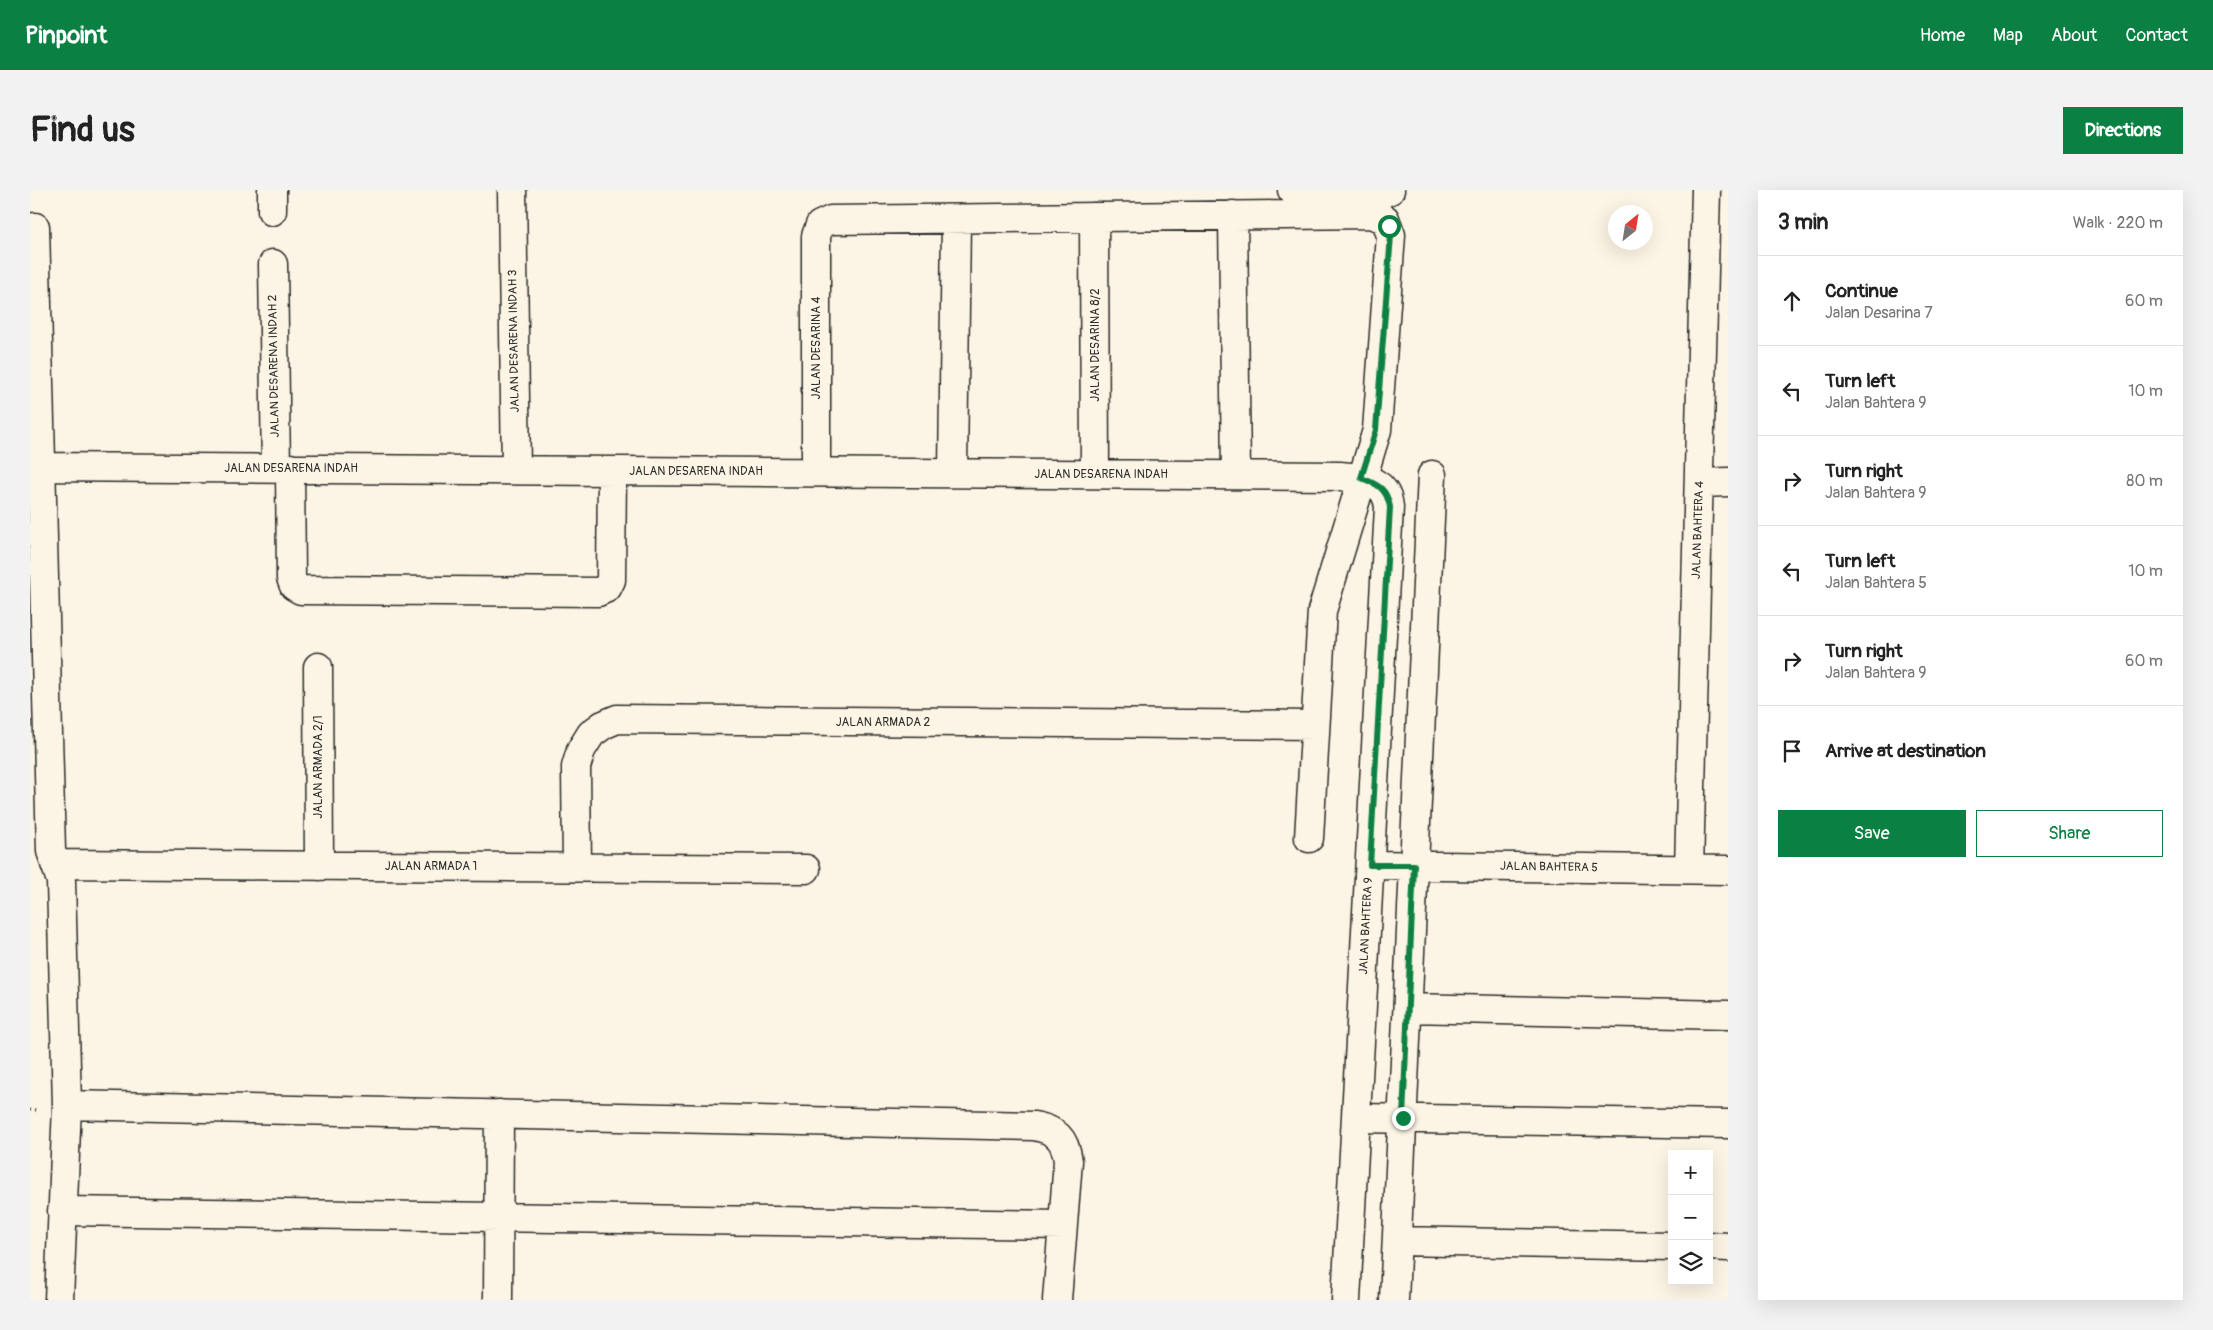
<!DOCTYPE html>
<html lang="en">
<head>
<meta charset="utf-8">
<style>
  body { margin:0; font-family:Pangolin,sans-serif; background:#f2f2f2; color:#222 }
  .controls { position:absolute; right:15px; bottom:15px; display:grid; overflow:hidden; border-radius:0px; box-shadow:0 5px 20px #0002 }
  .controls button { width:45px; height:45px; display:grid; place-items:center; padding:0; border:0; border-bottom:1px solid #e0e0e0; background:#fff; color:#222; font:25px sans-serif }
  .compass { position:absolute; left:1578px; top:15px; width:45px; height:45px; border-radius:50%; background:#fff; box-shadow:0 5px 20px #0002; rotate:30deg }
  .stop { position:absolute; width:15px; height:15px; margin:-11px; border:4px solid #0b8043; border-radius:50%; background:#fff }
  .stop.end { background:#0b8043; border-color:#fff; box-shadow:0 1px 5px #0008 }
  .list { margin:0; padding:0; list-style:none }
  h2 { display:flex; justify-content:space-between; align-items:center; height:65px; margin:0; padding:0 20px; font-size:21px }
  h2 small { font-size:16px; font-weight:400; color:#767676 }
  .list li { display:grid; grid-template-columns:32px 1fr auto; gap:15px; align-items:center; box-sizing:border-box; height:90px; padding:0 20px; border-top:1px solid #e0e0e0 }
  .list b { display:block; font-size:19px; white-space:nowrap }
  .list p { margin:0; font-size:16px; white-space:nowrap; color:#767676 }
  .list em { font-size:16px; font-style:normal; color:#767676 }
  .actions { display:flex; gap:10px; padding:15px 20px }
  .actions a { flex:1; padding:11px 0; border:1px solid #0b8043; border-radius:0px; text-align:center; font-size:18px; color:#0b8043 }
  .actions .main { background:#0b8043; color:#fff }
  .icon { flex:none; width:28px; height:28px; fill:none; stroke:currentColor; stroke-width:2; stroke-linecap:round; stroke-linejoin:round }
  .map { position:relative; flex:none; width:1698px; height:1110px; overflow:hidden; border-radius:0px }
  header { display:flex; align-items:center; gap:30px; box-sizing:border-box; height:70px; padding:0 25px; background:#0b8043; color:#fff }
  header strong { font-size:24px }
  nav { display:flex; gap:28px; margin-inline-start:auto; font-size:18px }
  .intro { display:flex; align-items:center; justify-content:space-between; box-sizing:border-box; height:120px; padding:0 30px }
  h1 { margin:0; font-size:35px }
  .button { padding:12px 22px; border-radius:0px; background:#0b8043; color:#fff; font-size:18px; font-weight:700 }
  main { display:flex; gap:30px; padding:0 30px }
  aside { flex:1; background:#fff; border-radius:0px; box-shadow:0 5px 20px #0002 }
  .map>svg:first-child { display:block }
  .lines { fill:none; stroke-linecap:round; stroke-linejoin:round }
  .minor-casing { stroke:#2b2b2b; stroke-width:31 }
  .path { stroke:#2b2b2b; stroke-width:3; stroke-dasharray:1 4; stroke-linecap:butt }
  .minor { stroke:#fcf5e5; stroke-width:28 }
  .route { stroke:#0b8043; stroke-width:6 }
  .labels { text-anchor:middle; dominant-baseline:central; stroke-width:4; stroke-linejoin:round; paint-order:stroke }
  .street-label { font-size:12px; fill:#2b2b2b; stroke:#fcf5e5 }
</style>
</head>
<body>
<header>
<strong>Pinpoint</strong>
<nav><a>Home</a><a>Map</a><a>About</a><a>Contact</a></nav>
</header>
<div class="intro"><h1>Find us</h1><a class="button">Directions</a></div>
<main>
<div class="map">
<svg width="1698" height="1110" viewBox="0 0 1698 1110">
  <rect width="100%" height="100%" fill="#fcf5e5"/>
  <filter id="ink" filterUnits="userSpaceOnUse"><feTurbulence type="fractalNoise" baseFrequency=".02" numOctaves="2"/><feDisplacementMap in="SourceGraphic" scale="10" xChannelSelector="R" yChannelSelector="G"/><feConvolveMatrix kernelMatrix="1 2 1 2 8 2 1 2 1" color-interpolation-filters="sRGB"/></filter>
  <g filter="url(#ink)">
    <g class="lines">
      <g class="minor-casing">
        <path id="minor" d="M 242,0 L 242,21
          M 482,0 L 486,280
          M 1262,0 L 1349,5 L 1360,0
          M 1203,25 L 1206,285
          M 1064,27 L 1065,284
          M 5,37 L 21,661 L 31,691 L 37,915 L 29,1110
          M 243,74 L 246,278
          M 0,277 L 1310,286 C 1333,288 1356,289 1359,317 L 1316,1110
          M 260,278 L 261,388 L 264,396 L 271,400 L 568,402 L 577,398 L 581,390 L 582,281
          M 786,282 L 786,46 L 790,35 L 801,30 L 1340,24 L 1355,29 L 1361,45 L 1347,240 L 1292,421 L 1279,648
          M 923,283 L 926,29
          M 1670,293 L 1698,292
          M 288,477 L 289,676
          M 25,674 L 776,679
          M 1340,675 L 1698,680
          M 547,677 L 546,577 L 551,560 L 561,544 L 573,535 L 587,529 L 1285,535
          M 1659,679 L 1676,0
          M 1378,818 L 1698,825
          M 37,915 L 1004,936 C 1026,940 1035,948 1038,971 L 1027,1110
          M 1326,928 L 1698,934
          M 32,1021 L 1033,1035
          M 1367,1051 L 1642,1056
          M 1679,1056 L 1698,1057
          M 468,1110 L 469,924
          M 1364,1110 L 1402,285"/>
      </g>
      <path class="path" d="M 0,920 L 9,920"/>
      <use href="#minor" class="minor"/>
    </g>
  </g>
  <g class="lines" filter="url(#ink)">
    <path class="route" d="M 1359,36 L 1361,45 L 1346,240 L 1331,288 C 1348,294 1357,299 1360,317 L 1340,675 L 1384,675 L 1373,928"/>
  </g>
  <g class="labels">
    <g class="street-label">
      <text transform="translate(484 151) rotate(-91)">JALAN DESARENA INDAH 3</text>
      <text transform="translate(1065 155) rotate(-90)">JALAN DESARINA 8/2</text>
      <text transform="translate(786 158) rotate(-90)">JALAN DESARINA 4</text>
      <text transform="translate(244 176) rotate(-91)">JALAN DESARENA INDAH 2</text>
      <text x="261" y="278">JALAN DESARENA INDAH</text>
      <text x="666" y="281">JALAN DESARENA INDAH</text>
      <text x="1071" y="284">JALAN DESARENA INDAH</text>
      <text transform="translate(1668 340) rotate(-88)">JALAN BAHTERA 4</text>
      <text x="853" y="532">JALAN ARMADA 2</text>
      <text transform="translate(288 577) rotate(-90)">JALAN ARMADA 2/1</text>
      <text x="401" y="676">JALAN ARMADA 1</text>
      <text transform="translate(1519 677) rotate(1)">JALAN BAHTERA 5</text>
      <text transform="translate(1336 736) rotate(-87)">JALAN BAHTERA 9</text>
    </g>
  </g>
</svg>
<div class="controls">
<button>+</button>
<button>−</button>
<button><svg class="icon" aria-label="layers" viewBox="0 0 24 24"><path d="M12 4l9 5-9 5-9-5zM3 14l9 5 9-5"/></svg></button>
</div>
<svg class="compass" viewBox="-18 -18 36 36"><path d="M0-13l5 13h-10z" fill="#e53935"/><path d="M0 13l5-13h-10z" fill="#767676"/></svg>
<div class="stop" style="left:1359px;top:36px"></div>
<div class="stop end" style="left:1373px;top:928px"></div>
</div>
<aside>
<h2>3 min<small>Walk · 220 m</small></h2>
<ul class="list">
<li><svg class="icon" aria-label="ahead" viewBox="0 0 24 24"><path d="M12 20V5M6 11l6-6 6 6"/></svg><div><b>Continue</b><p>Jalan Desarina 7</p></div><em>60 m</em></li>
<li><svg class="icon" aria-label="left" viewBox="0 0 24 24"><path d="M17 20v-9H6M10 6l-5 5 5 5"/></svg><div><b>Turn left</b><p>Jalan Bahtera 9</p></div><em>10 m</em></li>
<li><svg class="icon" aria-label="right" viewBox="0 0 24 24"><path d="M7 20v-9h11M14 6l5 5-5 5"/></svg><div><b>Turn right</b><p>Jalan Bahtera 9</p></div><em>80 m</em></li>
<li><svg class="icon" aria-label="left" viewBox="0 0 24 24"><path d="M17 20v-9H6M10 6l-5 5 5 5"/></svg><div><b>Turn left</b><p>Jalan Bahtera 5</p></div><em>10 m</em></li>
<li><svg class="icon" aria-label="right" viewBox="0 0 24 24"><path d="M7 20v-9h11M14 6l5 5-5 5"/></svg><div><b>Turn right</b><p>Jalan Bahtera 9</p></div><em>60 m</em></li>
<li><svg class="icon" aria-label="arrive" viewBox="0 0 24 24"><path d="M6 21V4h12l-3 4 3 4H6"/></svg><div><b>Arrive at destination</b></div></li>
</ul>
<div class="actions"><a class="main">Save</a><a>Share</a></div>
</aside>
</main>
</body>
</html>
